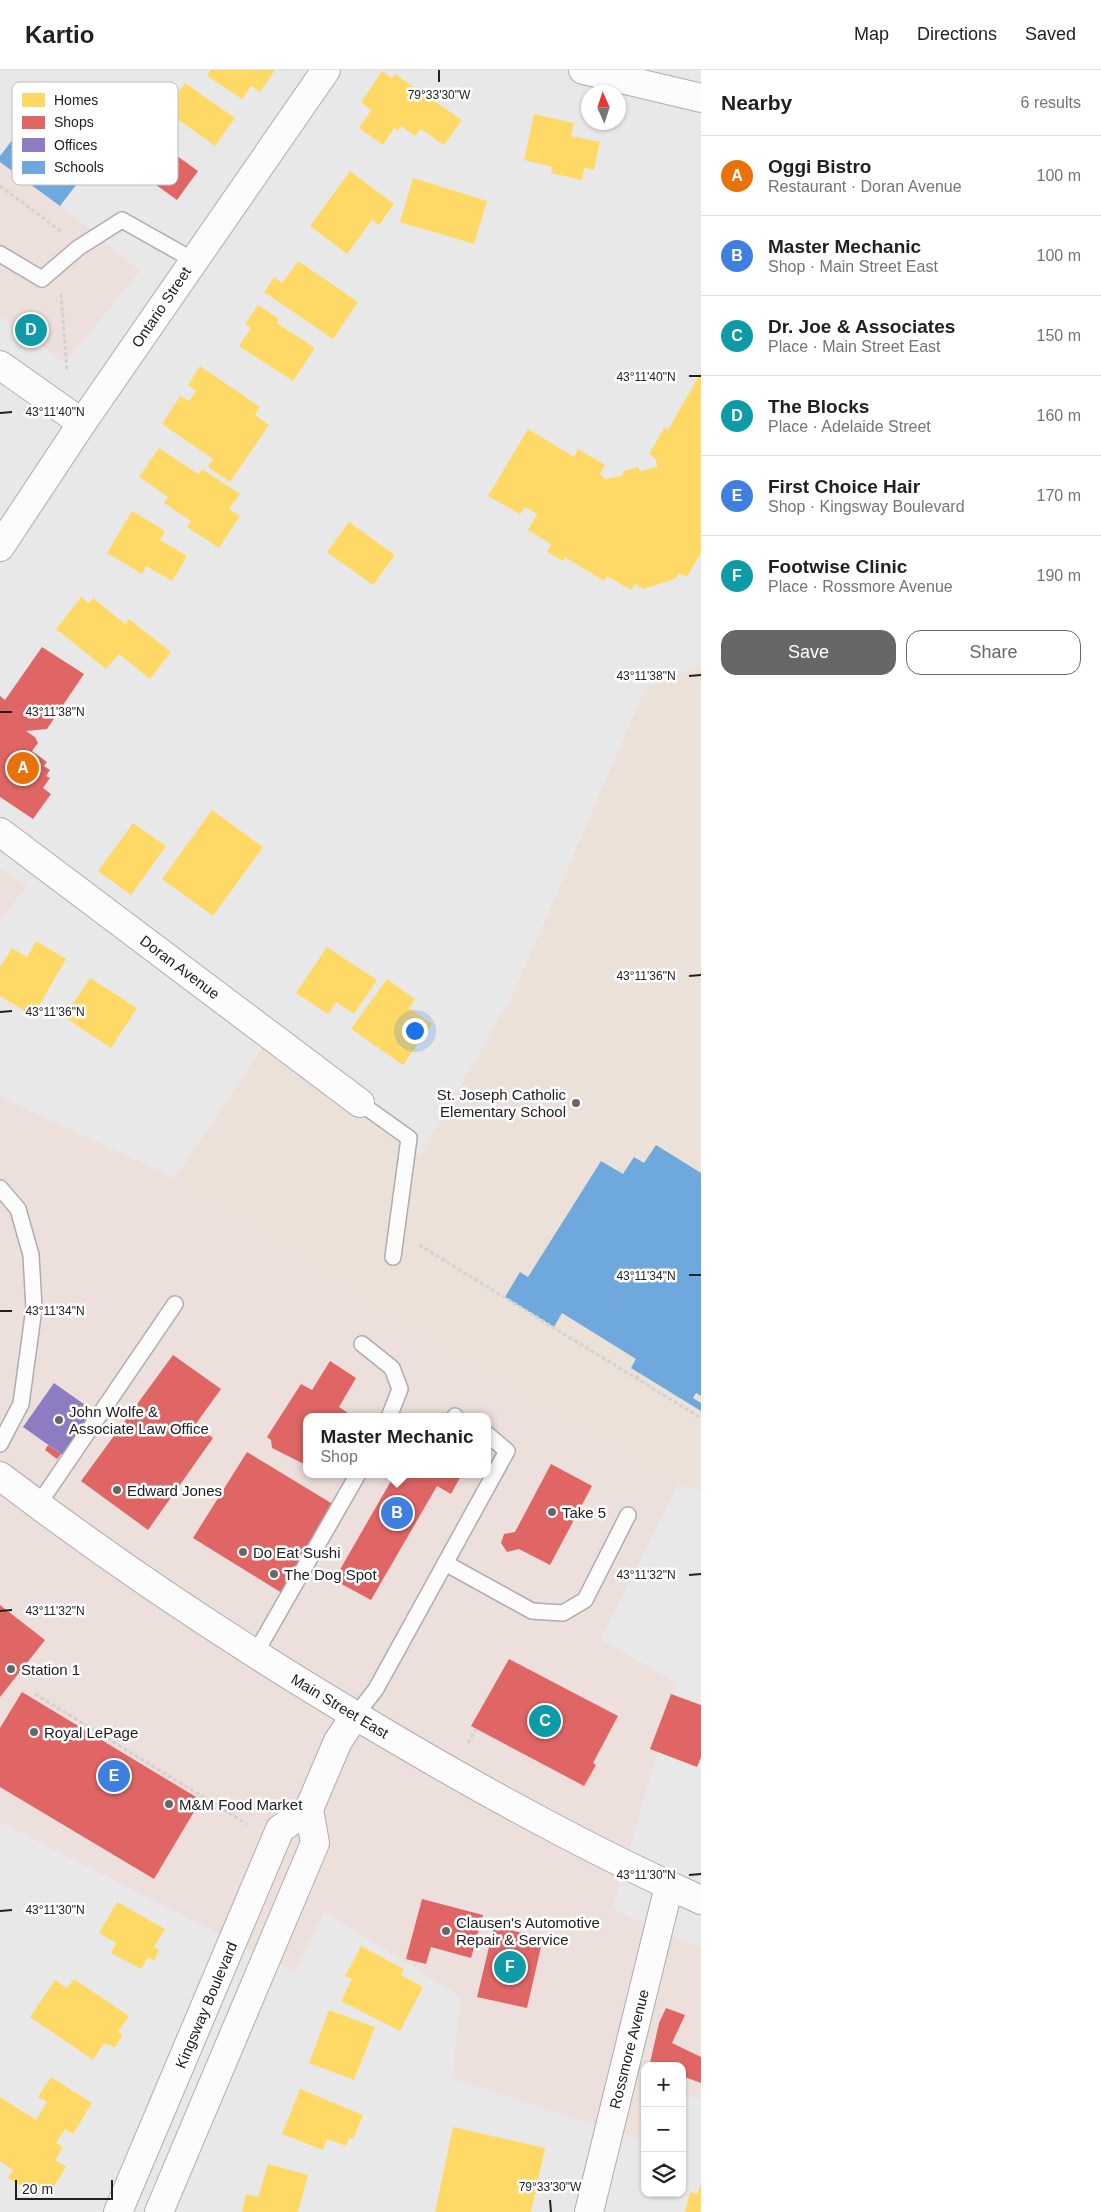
<!DOCTYPE html>
<html lang="en">
<head>
<meta charset="utf-8">
<style>
  body { margin:0; font-family:Arial,sans-serif; background:#f6f6f6; color:#202124 }
  .controls { position:absolute; right:15px; bottom:15px; display:grid; overflow:hidden; border-radius:10px; box-shadow:0 1px 4px #0004 }
  .controls button { width:45px; height:45px; display:grid; place-items:center; padding:0; border:0; border-bottom:1px solid #e0e0e0; background:#fff; color:#202124; font:25px sans-serif }
  .compass { position:absolute; left:581px; top:15px; width:45px; height:45px; border-radius:50%; background:#fff; box-shadow:0 1px 4px #0004; rotate:357deg }
  .scale { position:absolute; left:15px; bottom:12px; width:98px; box-sizing:border-box; padding-left:5px; border:2px solid #222122; border-top:0; font-size:14px; line-height:18px; white-space:nowrap; color:#222122; -webkit-text-stroke:4px #fff; paint-order:stroke }
  .you { position:absolute; left:414px; top:960px; width:18px; height:18px; margin:-12px; border:4px solid #fff; border-radius:50%; background:#1a73e8; box-shadow:0 0 0 8px #1a73e833 }
  .badge { display:grid; place-items:center; width:32px; height:32px; border-radius:50%; background:#686768; color:#fff; font-size:16px; font-weight:700 }
  .pin { position:absolute; translate:-50% -50%; border:2px solid #fff; box-shadow:0 1px 5px #0006 }
  .popup { position:absolute; left:303px; top:1343px; width:188px; height:65px; box-sizing:border-box; display:grid; place-content:center; border-radius:10px; background:#fff; filter:drop-shadow(0 1px 4px #0005); font-size:16px; white-space:nowrap; color:#757577 }
  .popup b { font-size:19px; color:#202124 }
  .popup::after { content:''; position:absolute; left:50%; top:100%; margin-left:-10px; border:10px solid transparent; border-top-color:#fff }
  .list { margin:0; padding:0; list-style:none }
  h2 { display:flex; justify-content:space-between; align-items:center; height:65px; margin:0; padding:0 20px; font-size:21px }
  h2 small { font-size:16px; font-weight:400; color:#757577 }
  .list li { display:grid; grid-template-columns:32px 1fr auto; gap:15px; align-items:center; box-sizing:border-box; height:80px; padding:0 20px; border-top:1px solid #e0e0e0 }
  .list b { display:block; font-size:19px; white-space:nowrap }
  .list p { margin:0; font-size:16px; white-space:nowrap; color:#757577 }
  .list em { font-size:16px; font-style:normal; color:#757577 }
  .actions { display:flex; gap:10px; padding:15px 20px }
  .actions a { flex:1; padding:11px 0; border:1px solid #686768; border-radius:15px; text-align:center; font-size:18px; color:#686768 }
  .actions .main { background:#686768; color:#fff }
  .icon { flex:none; width:28px; height:28px; fill:none; stroke:currentColor; stroke-width:2; stroke-linecap:round; stroke-linejoin:round }
  .map { position:relative; flex:none; width:701px; height:2142px; overflow:hidden }
  header { display:flex; align-items:center; gap:30px; box-sizing:border-box; height:70px; padding:0 25px; background:#fff; border-bottom:1px solid #e0e0e0 }
  header strong { font-size:24px }
  nav { display:flex; gap:28px; margin-inline-start:auto; font-size:18px }
  main { display:flex }
  aside { flex:1; background:#fff }
  .map>svg:first-child { display:block }
  .commercial { fill:#eddfdb; fill-rule:evenodd }
  .education { fill:#ebe1d8 }
  .homes { fill:#ffd966 }
  .shops { fill:#e06666 }
  .offices { fill:#8e7cc3 }
  .schools { fill:#6fa8dc }
  .lines { fill:none; stroke-linecap:round; stroke-linejoin:round }
  .service-casing { stroke:#aeadae; stroke-width:18 }
  .minor-casing { stroke:#aeadae; stroke-width:30 }
  .tertiary-casing { stroke:#aeadae; stroke-width:30 }
  .secondary-casing { stroke:#aeadae; stroke-width:30 }
  .path { stroke:#d3d2d3; stroke-width:3; stroke-dasharray:4 2.5; stroke-linecap:butt }
  .service { stroke:#fcfcfc; stroke-width:15 }
  .minor { stroke:#fcfcfc; stroke-width:28 }
  .tertiary { stroke:#fcfcfc; stroke-width:28 }
  .secondary { stroke:#fcfcfc; stroke-width:28 }
  .ticks { fill:none; stroke:#222122; stroke-width:2 }
  .poi-dot { fill:#686768; stroke:#fff; stroke-width:2 }
  .labels { text-anchor:middle; dominant-baseline:central; stroke-width:5; stroke-linejoin:round; paint-order:stroke }
  .street-label { font-size:15px; fill:#222122; stroke:#fff }
  .poi-label { font-size:15px; fill:#222122; stroke:#fff; text-anchor:start }
  .key { fill:#fff; stroke:#bdbcbd; stroke-width:1 }
  .key-label { font-size:14px; fill:#222122 }
  .ticks-label { font-size:12px; text-anchor:middle; fill:#222122; stroke:#fff; stroke-width:5; stroke-linejoin:round; paint-order:stroke }
</style>
</head>
<body>
<header>
<strong>Kartio</strong>
<nav><a>Map</a><a>Directions</a><a>Saved</a></nav>
</header>
<main>
<div class="map">
<svg width="701" height="2142" viewBox="0 0 701 2142">
  <rect width="100%" height="100%" fill="#e9e8e9"/>
  <path class="commercial" d="M 0,84 L 140,201 L 65,293 L 0,247 Z
    M 0,799 L 27,815 L 0,852 Z
    M 0,1027 L 175,1108 L 440,1278 L 678,1415 L 601,1569 L 677,1613 L 612,1839 L 701,1878 L 701,2030 L 682,2024 L 682,1996 L 645,1996 L 645,2022 L 638,2069 L 452,2008 L 461,1927 L 325,1842 L 295,1902 L 0,1752 ZM 307,1347 L 487,1347 L 487,1404 L 307,1404 Z"/>
  <path class="education" d="M 701,595 L 701,1421 L 678,1415 L 440,1278 L 175,1108 L 262,978 L 420,1087 L 514,922 L 646,617 Z"/>
  <path class="homes" d="M 210,0 L 275,0 L 260,22 L 251,16 L 242,29 L 207,6 Z
    M 382,1 L 392,8 L 395,4 L 462,50 L 444,75 L 421,59 L 415,66 L 401,56 L 398,61 L 394,58 L 383,75 L 359,58 L 371,40 L 361,32 Z
    M 185,13 L 235,48 L 215,76 L 166,41 Z
    M 534,44 L 574,53 L 571,66 L 600,72 L 594,100 L 584,98 L 582,110 L 551,103 L 552,97 L 524,90 Z
    M 350,101 L 394,134 L 379,155 L 372,150 L 347,184 L 310,156 Z
    M 413,108 L 487,131 L 474,174 L 400,152 Z
    M 298,191 L 358,232 L 333,269 L 264,222 L 274,207 L 282,213 Z
    M 258,235 L 279,249 L 277,253 L 315,278 L 293,311 L 239,276 L 251,258 L 245,254 Z
    M 200,296 L 260,337 L 255,345 L 269,355 L 230,412 L 208,397 L 213,389 L 162,354 L 180,326 L 189,331 L 196,321 L 188,315 Z
    M 701,302 L 701,483 L 687,507 L 679,503 L 675,509 L 643,519 L 635,514 L 631,520 L 607,506 L 604,511 L 565,487 L 563,491 L 547,482 L 551,474 L 528,460 L 537,444 L 525,437 L 520,444 L 488,426 L 528,359 L 574,387 L 578,379 L 605,395 L 600,404 L 605,409 L 622,406 L 624,401 L 638,397 L 640,401 L 657,397 L 656,389 L 649,384 L 664,358 L 668,360 Z
    M 159,378 L 198,404 L 202,399 L 240,424 L 229,439 L 240,446 L 219,478 L 187,457 L 191,451 L 164,433 L 168,427 L 139,407 Z
    M 132,441 L 165,461 L 160,470 L 187,486 L 172,511 L 146,496 L 142,504 L 107,483 Z
    M 349,452 L 395,485 L 373,515 L 327,482 Z
    M 81,527 L 89,533 L 93,528 L 125,554 L 129,549 L 171,582 L 150,609 L 119,584 L 106,599 L 56,559 Z
    M 212,740 L 263,777 L 213,846 L 162,809 Z
    M 133,753 L 166,776 L 131,825 L 98,801 Z
    M 36,871 L 66,889 L 33,946 L 0,926 L 0,897 L 12,878 L 27,887 Z
    M 327,877 L 377,910 L 354,944 L 336,932 L 328,944 L 296,923 Z
    M 90,908 L 137,938 L 111,978 L 64,947 Z
    M 387,909 L 415,929 L 409,938 L 432,954 L 403,995 L 351,959 Z
    M 117,1832 L 165,1859 L 154,1877 L 159,1880 L 154,1891 L 148,1887 L 141,1899 L 111,1883 L 116,1873 L 99,1863 Z
    M 361,1876 L 404,1899 L 401,1905 L 423,1917 L 400,1961 L 341,1931 L 352,1909 L 345,1906 Z
    M 74,1909 L 129,1946 L 118,1962 L 123,1965 L 115,1977 L 104,1973 L 93,1990 L 30,1947 L 55,1910 L 67,1918 Z
    M 329,1940 L 375,1957 L 354,2010 L 309,1993 Z
    M 51,2007 L 92,2033 L 73,2064 L 65,2059 L 56,2073 L 63,2077 L 55,2090 L 66,2097 L 50,2123 L 36,2114 L 31,2122 L 8,2108 L 13,2100 L 0,2091 L 0,2027 L 36,2050 L 47,2032 L 38,2027 Z
    M 300,2019 L 363,2045 L 353,2069 L 349,2068 L 346,2076 L 327,2069 L 323,2080 L 282,2064 Z
    M 453,2057 L 545,2078 L 531,2142 L 435,2142 Z
    M 268,2094 L 308,2105 L 298,2142 L 242,2142 L 246,2124 L 258,2127 Z
    M 701,2113 L 701,2142 L 685,2142 L 690,2122 L 697,2124 Z"/>
  <path class="shops" d="M 141,60 L 198,101 L 177,130 L 120,89 Z
    M 42,577 L 84,604 L 47,659 L 26,661 L 35,667 L 38,673 L 32,681 L 47,692 L 44,696 L 50,700 L 46,706 L 50,708 L 43,718 L 51,724 L 33,749 L 0,727 L 0,626 L 5,630 Z
    M 173,1285 L 221,1319 L 195,1355 L 213,1368 L 148,1460 L 81,1411 Z
    M 330,1291 L 356,1308 L 339,1337 L 354,1347 L 307,1347 L 307,1401 L 304,1399 L 304,1394 L 272,1378 L 271,1370 L 267,1367 L 301,1314 L 312,1320 Z
    M 48,1375 L 61,1384 L 57,1389 L 45,1380 Z
    M 247,1382 L 336,1436 L 282,1523 L 193,1468 Z
    M 551,1394 L 592,1416 L 550,1495 L 519,1479 L 507,1482 L 501,1473 L 504,1464 L 515,1462 Z
    M 395,1404 L 462,1404 L 451,1424 L 437,1416 L 371,1530 L 334,1510 Z
    M 0,1535 L 45,1570 L 0,1627 Z
    M 509,1589 L 618,1646 L 593,1693 L 596,1695 L 584,1716 L 471,1656 Z
    M 22,1622 L 201,1730 L 154,1809 L 0,1717 L 0,1658 Z
    M 671,1624 L 701,1635 L 701,1687 L 697,1697 L 650,1679 Z
    M 422,1829 L 483,1845 L 471,1888 L 431,1877 L 426,1894 L 406,1889 Z
    M 494,1856 L 543,1868 L 527,1938 L 477,1927 Z
    M 666,1938 L 685,1945 L 672,1973 L 701,1987 L 701,2013 L 682,2006 L 682,1996 L 657,1996 L 650,1993 L 659,1953 Z"/>
  <path class="offices" d="M 54,1313 L 95,1342 L 64,1386 L 23,1357 Z"/>
  <path class="schools" d="M 36,39 L 98,86 L 60,136 L 0,92 L 0,86 Z
    M 656,1075 L 701,1103 L 701,1326 L 696,1323 L 693,1328 L 701,1333 L 701,1341 L 631,1298 L 636,1289 L 562,1243 L 554,1257 L 505,1227 L 520,1202 L 528,1207 L 601,1091 L 623,1104 L 634,1087 L 644,1093 Z"/>
  <g class="lines">
    <g class="service-casing">
      <path id="service" d="M 0,184 L 42,209 L 78,178 L 122,150 L 193,190
        M 360,1033 L 409,1068 L 393,1187
        M 0,1118 L 18,1139 L 31,1185 L 34,1238 L 21,1334 L 0,1374
        M 362,1274 L 392,1298 L 400,1319 L 389,1347
        M 455,1346 L 456,1347
        M 38,1435 L 175,1234
        M 445,1493 L 532,1541 L 563,1543 L 585,1530 L 628,1445
        M 255,1584 L 358,1404
        M 355,1646 L 376,1619 L 507,1381 L 487,1364"/>
    </g>
    <g class="minor-casing">
      <path id="minor" d="M 583,0 L 701,28
        M 0,295 L 82,353
        M 0,762 L 360,1033
        M 118,2142 L 280,1759 L 309,1739 L 338,1671 L 355,1646
        M 159,2142 L 315,1773 L 309,1739
        M 589,2142 L 669,1816"/>
    </g>
    <g class="tertiary-casing">
      <path id="tertiary" d="M 0,477 L 82,353 L 326,0"/>
    </g>
    <g class="secondary-casing">
      <path id="secondary" d="M 0,1406 C 128,1504 263,1592 402,1673 C 499,1730 598,1784 701,1830"/>
    </g>
    <path class="path" d="M 0,116 L 62,162
      M 61,224 L 67,302
      M 419,1175 L 701,1348
      M 636,1309 L 641,1304
      M 35,1624 L 247,1754
      M 468,1673 L 476,1659"/>
    <use href="#service" class="service"/>
    <use href="#minor" class="minor"/>
    <use href="#tertiary" class="tertiary"/>
    <use href="#secondary" class="secondary"/>
  </g>
  <path class="ticks" d="M 439,0 L 439,12M 689,306 L 701,306M 0,343 L 12,342M 689,606 L 701,605M 0,642 L 12,642M 689,906 L 701,905M 0,942 L 12,941M 689,1205 L 701,1205M 0,1241 L 12,1241M 689,1505 L 701,1504M 0,1541 L 12,1540M 689,1805 L 701,1804M 0,1841 L 12,1840M 550,2130 L 551,2142"/>
  <g class="poi-dot">
    <circle cx="576" cy="1033" r="5"/>
    <circle cx="59" cy="1350" r="5"/>
    <circle cx="117" cy="1420" r="5"/>
    <circle cx="552" cy="1442" r="5"/>
    <circle cx="243" cy="1482" r="5"/>
    <circle cx="274" cy="1504" r="5"/>
    <circle cx="11" cy="1599" r="5"/>
    <circle cx="34" cy="1662" r="5"/>
    <circle cx="169" cy="1734" r="5"/>
    <circle cx="446" cy="1861" r="5"/>
  </g>
  <g class="labels">
    <g class="street-label">
      <text transform="translate(161 237) rotate(-56)">Ontario Street</text>
      <text transform="translate(180 897) rotate(37)">Doran Avenue</text>
      <text transform="translate(340 1636) rotate(31)">Main Street East</text>
      <text transform="translate(206 1935) rotate(-67)">Kingsway Boulevard</text>
      <text transform="translate(629 1979) rotate(-76)">Rossmore Avenue</text>
    </g>
    <g class="poi-label">
      <text x="566" y="1024" text-anchor="end">St. Joseph Catholic<tspan x="566" dy="17">Elementary School</tspan></text>
      <text x="69" y="1341">John Wolfe &amp;<tspan x="69" dy="17">Associate Law Office</tspan></text>
      <text x="127" y="1420">Edward Jones</text>
      <text x="562" y="1442">Take 5</text>
      <text x="253" y="1482">Do Eat Sushi</text>
      <text x="284" y="1504">The Dog Spot</text>
      <text x="21" y="1599">Station 1</text>
      <text x="44" y="1662">Royal LePage</text>
      <text x="179" y="1734">M&amp;M Food Market</text>
      <text x="456" y="1852">Clausen's Automotive<tspan x="456" dy="17">Repair &amp; Service</tspan></text>
    </g>
  </g>
  <rect x="12" y="12" width="166" height="103" rx="8" class="key"/>
  <rect x="22" y="23" width="23" height="14" fill="#ffd966"/>
  <rect x="22" y="46" width="23" height="13" fill="#e06666"/>
  <rect x="22" y="68" width="23" height="14" fill="#8e7cc3"/>
  <rect x="22" y="91" width="23" height="13" fill="#6fa8dc"/>
  <g class="key-label">
    <text x="54" y="35">Homes</text>
    <text x="54" y="57">Shops</text>
    <text x="54" y="80">Offices</text>
    <text x="54" y="102">Schools</text>
  </g>
  <g class="ticks-label">
    <text x="439" y="29">79°33'30"W</text>
    <text x="646" y="311">43°11'40"N</text>
    <text x="55" y="346">43°11'40"N</text>
    <text x="646" y="610">43°11'38"N</text>
    <text x="55" y="646">43°11'38"N</text>
    <text x="646" y="910">43°11'36"N</text>
    <text x="55" y="946">43°11'36"N</text>
    <text x="646" y="1210">43°11'34"N</text>
    <text x="55" y="1245">43°11'34"N</text>
    <text x="646" y="1509">43°11'32"N</text>
    <text x="55" y="1545">43°11'32"N</text>
    <text x="646" y="1809">43°11'30"N</text>
    <text x="55" y="1844">43°11'30"N</text>
    <text x="550" y="2121">79°33'30"W</text>
  </g>
</svg>
<div class="controls">
<button>+</button>
<button>−</button>
<button><svg class="icon" aria-label="layers" viewBox="0 0 24 24"><path d="M12 4l9 5-9 5-9-5zM3 14l9 5 9-5"/></svg></button>
</div>
<svg class="compass" viewBox="-18 -18 36 36"><path d="M0-13l5 13h-10z" fill="#e53935"/><path d="M0 13l5-13h-10z" fill="#757577"/></svg>
<div class="scale">20 m</div>
<div class="you"></div>
<div class="pin badge" style="left:23px;top:698px;background:#e8710a">A</div>
<div class="pin badge" style="left:397px;top:1443px;background:#3f7fe0">B</div>
<div class="popup"><b>Master Mechanic</b>Shop</div>
<div class="pin badge" style="left:545px;top:1651px;background:#0f9aa8">C</div>
<div class="pin badge" style="left:31px;top:260px;background:#0f9aa8">D</div>
<div class="pin badge" style="left:114px;top:1706px;background:#3f7fe0">E</div>
<div class="pin badge" style="left:510px;top:1897px;background:#0f9aa8">F</div>
</div>
<aside>
<h2>Nearby<small>6 results</small></h2>
<ul class="list">
<li><span class="badge" style="background:#e8710a">A</span><div><b>Oggi Bistro</b><p>Restaurant · Doran Avenue</p></div><em>100 m</em></li>
<li><span class="badge" style="background:#3f7fe0">B</span><div><b>Master Mechanic</b><p>Shop · Main Street East</p></div><em>100 m</em></li>
<li><span class="badge" style="background:#0f9aa8">C</span><div><b>Dr. Joe &amp; Associates</b><p>Place · Main Street East</p></div><em>150 m</em></li>
<li><span class="badge" style="background:#0f9aa8">D</span><div><b>The Blocks</b><p>Place · Adelaide Street</p></div><em>160 m</em></li>
<li><span class="badge" style="background:#3f7fe0">E</span><div><b>First Choice Hair</b><p>Shop · Kingsway Boulevard</p></div><em>170 m</em></li>
<li><span class="badge" style="background:#0f9aa8">F</span><div><b>Footwise Clinic</b><p>Place · Rossmore Avenue</p></div><em>190 m</em></li>
</ul>
<div class="actions"><a class="main">Save</a><a>Share</a></div>
</aside>
</main>
</body>
</html>
